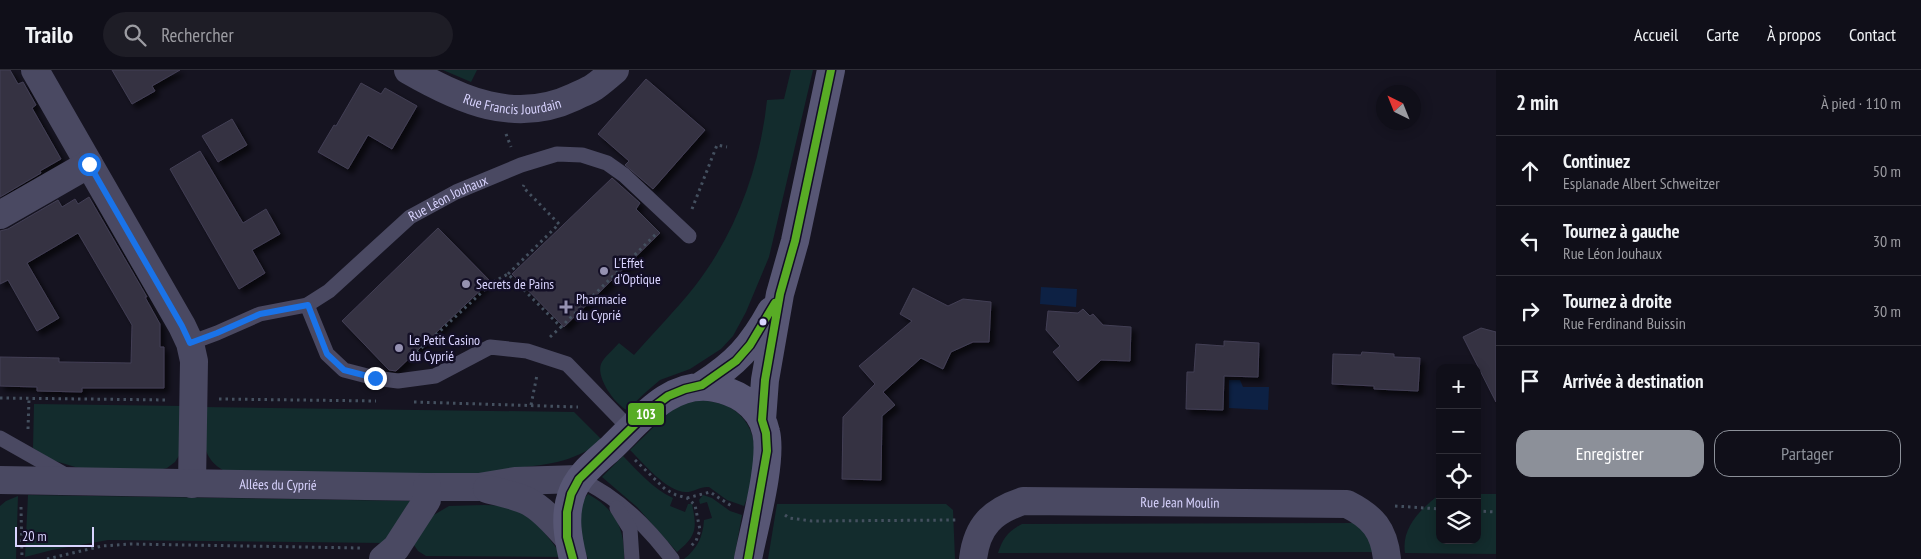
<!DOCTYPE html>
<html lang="fr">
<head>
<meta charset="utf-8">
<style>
  body { margin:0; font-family:"PT Sans Narrow",sans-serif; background:#1e1d26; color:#f1f3f6 }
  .controls { position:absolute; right:15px; bottom:15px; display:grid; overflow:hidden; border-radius:10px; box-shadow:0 2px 12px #0003 }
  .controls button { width:45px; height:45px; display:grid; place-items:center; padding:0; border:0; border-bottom:1px solid #302f38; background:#100f19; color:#f1f3f6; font:25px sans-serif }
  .compass { position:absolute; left:1376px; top:15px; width:45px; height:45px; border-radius:50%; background:#100f19; box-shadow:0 2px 12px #0003; rotate:317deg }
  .scale { position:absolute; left:15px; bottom:12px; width:79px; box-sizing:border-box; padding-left:5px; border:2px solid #d9d4ff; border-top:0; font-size:14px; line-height:18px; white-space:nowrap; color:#d9d4ff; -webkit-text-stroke:4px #130f26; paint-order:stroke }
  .stop { position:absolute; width:15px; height:15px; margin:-11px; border:4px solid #1a73e8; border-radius:50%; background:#fff }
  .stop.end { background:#1a73e8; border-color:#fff; box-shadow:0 1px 5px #0008 }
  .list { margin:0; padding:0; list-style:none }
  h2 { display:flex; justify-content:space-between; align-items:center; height:65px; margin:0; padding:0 20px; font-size:21px }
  h2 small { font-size:16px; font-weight:400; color:#9c9ca2 }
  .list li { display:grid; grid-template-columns:32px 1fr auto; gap:15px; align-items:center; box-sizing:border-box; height:70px; padding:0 20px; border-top:1px solid #302f38 }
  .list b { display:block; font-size:19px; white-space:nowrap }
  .list p { margin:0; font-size:16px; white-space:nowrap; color:#9c9ca2 }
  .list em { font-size:16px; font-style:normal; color:#9c9ca2 }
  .actions { display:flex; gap:10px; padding:15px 20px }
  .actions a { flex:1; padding:11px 0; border:1px solid #8c9099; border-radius:15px; text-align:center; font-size:18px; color:#8c9099 }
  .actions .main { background:#8c9099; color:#fff }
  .icon { flex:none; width:28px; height:28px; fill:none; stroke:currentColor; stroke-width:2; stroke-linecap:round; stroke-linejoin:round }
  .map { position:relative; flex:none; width:1496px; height:489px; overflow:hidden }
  header { display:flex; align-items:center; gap:30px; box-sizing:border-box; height:70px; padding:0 25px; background:#100f19; border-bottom:1px solid #302f38 }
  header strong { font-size:24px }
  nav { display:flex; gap:28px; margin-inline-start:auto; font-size:18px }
  .search { width:350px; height:45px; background:#1e1d26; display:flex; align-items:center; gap:12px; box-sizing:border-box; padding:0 18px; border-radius:28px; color:#9c9ca2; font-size:19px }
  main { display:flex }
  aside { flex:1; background:#100f19 }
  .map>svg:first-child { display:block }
  .green { fill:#132c2d }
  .water { fill:#0d2144 }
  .building { fill:#343243; stroke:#433f54; filter:url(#shadow) }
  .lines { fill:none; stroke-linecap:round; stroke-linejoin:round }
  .path { stroke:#44505f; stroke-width:3; stroke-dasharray:2.5 4; stroke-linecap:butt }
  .lane { stroke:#4a4962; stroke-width:15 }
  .street { stroke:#4a4962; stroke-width:28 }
  .secondary { stroke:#575674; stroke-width:28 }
  .bus-1-casing { stroke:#130f26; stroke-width:11 }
  .bus-1 { stroke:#58ac25; stroke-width:8 }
  .route { stroke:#1a73e8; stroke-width:6 }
  .poi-dot { fill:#9591b1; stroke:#130f26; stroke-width:2 }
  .bus-dot { fill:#d9d4ff; stroke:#130f26; stroke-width:2 }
  .labels { text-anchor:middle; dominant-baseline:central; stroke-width:5; stroke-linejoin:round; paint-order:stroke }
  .street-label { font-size:14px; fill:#d9d4ff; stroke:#130f26 }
  .poi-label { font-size:14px; fill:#d9d4ff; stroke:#130f26; text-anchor:start }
  .line-badge { stroke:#130f26; stroke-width:2 }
  .badge-label { font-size:14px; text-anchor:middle; font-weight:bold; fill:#fff }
</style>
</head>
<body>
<header>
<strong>Trailo</strong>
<div class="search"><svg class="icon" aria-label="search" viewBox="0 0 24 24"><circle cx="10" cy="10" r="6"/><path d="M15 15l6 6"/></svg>Rechercher</div>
<nav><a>Accueil</a><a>Carte</a><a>À propos</a><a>Contact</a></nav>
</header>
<main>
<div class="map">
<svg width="1496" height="489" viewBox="0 0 1496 489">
  <defs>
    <filter id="shadow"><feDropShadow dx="4.5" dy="4.5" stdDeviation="2.5" flood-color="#0009"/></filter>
  </defs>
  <rect width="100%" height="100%" fill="#161421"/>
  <path class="green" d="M 443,0 L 477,0 L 471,12 Z
    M 791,0 L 813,0 L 769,187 L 746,242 L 733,266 L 721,279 L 690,299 L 660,310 L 646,322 L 627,340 C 615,334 596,308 601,294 C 604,287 614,279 619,273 L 634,285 C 654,262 676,240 695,216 C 736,163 760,97 767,30 L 784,29 Z
    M 700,330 C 709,331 718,332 727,336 C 765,354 758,405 744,436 L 727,430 L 709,417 C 701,416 694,422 686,422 C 667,422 643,393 630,380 L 665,346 L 666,342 L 677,335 Z
    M 34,334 L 183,336 L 180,384 L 175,392 L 167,398 L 155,401 L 82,399 L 52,390 L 33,378 Z
    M 204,337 L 574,342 L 602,370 C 573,394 545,394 510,399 L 510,404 L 227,402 C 198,389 204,364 204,337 Z
    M 623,386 C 638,401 653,419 673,428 L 670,436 L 685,442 L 688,434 L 692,434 C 697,458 697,466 677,482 L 637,437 L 602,407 Z
    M 588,424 C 615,439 625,458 624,489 L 588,489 C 581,471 573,440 588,424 Z
    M 1440,424 L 1440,470 L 1477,470 L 1477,424 L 1496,424 L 1496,484 L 1405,483 C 1401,457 1422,438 1440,424 Z
    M 28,425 L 410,431 L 384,473 L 108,470 L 52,480 L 25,487 Z
    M 703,425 L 712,428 L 730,441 L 742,445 L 734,489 L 684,489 C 697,479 703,467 704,450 L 712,448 L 707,432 L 700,434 L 699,430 Z
    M 18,426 L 16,489 L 0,489 L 0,436 L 6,431 Z
    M 777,434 L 946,434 L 953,440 L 955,489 L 768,489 Z
    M 449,436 C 466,436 484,434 501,436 C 530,440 547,465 563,487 L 426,486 L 418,481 L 414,475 L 432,446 Z
    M 1357,453 L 1367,463 L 1374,482 L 998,483 C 1003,468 1008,461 1022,454 Z"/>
  <path class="water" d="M 1041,217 L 1077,219 L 1076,237 L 1040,234 Z
    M 1229,310 L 1240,310 L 1243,317 L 1269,317 L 1268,340 L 1229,338 Z"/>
  <path class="building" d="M 0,0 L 10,0 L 18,14 L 23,12 L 36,35 L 32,38 L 61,89 L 40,101 L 41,103 L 0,127 Z
    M 112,0 L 180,0 L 152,16 L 155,21 L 132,34 Z
    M 646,9 L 705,60 L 653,119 L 625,95 L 629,91 L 598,64 Z
    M 361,13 L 381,24 L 385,18 L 417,36 L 392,79 L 368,65 L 348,99 L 318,82 L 334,55 L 336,56 Z
    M 232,49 L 247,75 L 218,92 L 202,66 Z
    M 200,81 L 243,153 L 266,139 L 280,164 L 252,180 L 265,203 L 239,219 L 170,99 Z
    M 612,108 L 640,133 L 636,139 L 660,163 L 564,257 L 512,204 Z
    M 89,127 L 147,227 L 145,227 L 160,254 L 160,277 L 164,277 L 164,318 L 82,318 L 82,322 L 37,321 L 37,317 L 0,316 L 0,287 L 59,288 L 59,292 L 65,292 L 131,293 L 132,255 L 78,163 L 27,193 L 59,248 L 37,261 L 8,210 L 0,214 L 0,161 L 8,159 L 58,130 L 62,137 L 75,129 L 78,134 Z
    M 438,158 L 490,211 L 396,301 L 389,300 L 342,251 Z
    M 913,218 L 948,236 L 963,229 L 991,232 L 989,272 L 973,272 L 951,282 L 943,299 L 921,288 L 883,322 L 895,335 L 882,346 L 881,410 L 842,409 L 843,347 L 875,314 L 859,296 L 912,251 L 900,244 Z
    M 1083,239 L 1090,246 L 1093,244 L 1103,255 L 1131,257 L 1130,291 L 1101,290 L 1078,311 L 1053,282 L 1060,276 L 1046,260 L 1048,241 L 1078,243 Z
    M 1481,258 L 1496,262 L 1496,332 L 1463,267 Z
    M 1224,271 L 1259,273 L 1258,307 L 1224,306 L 1223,340 L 1186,339 L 1187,302 L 1194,302 L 1196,274 L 1224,276 Z
    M 1362,282 L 1394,284 L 1394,287 L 1420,288 L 1418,321 L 1374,319 L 1374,316 L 1332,314 L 1333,284 L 1361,285 Z"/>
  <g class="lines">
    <path class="path" d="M 506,64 L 511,77
      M 692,139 L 717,75 L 727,77
      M 508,204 L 559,154 L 523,117 L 524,115
      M 550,267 L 561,257
      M 412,287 L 493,212 L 508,204 L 561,257 L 656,164
      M 0,328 L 168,330
      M 219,329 L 376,331
      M 414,332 L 578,337
      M 531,335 L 537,305
      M 28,359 L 29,329
      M 635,390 L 665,419 L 676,425 L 687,428 L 695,435 L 700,460 L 696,471 L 689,478
      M 687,428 L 710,422 L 733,437
      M 1395,436 L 1440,439
      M 21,437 L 22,489
      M 1477,441 L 1496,442
      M 785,445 L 789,448 L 812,451 L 957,450
      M 47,489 L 102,476 L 130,474 L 360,478"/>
    <g class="lane">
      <path d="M 307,235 L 327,284 L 344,300 L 375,308 L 398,311 L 435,306 L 490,277 L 527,281 L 567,294 L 630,359"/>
      <path id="s1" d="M 190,273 L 217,263 L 260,244 L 307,235 L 329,221 L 410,147 L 456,122 L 521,95 L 557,84 L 582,85 L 607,93 L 624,105 L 689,166"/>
      <path d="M 0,368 L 69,407"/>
      <path d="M 579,409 C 617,426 647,456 672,489"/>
      <path d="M 617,438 L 630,459 L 632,489"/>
    </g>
    <g class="street">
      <path d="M 35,0 L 182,256 L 190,273 L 194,291 L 192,414"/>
      <path id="s2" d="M 408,0 C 460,30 515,55 574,27 C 580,24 588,21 594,17 C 601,12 608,6 615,0"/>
      <path d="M 0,145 L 89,94"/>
      <path id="s3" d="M 0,410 L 427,417 L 479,417 L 515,411 L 579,409"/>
      <path d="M 487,419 C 501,423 516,425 529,432 C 544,440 556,455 567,467"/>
      <path d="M 383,489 L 396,478 L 427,430 L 427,417"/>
      <path id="s4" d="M 973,489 C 977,455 993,441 1023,431 L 1347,434 C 1373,447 1384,460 1387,489"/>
    </g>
    <path class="secondary" d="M 702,315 C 735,294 752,276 771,241
      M 762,350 L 765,310 L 780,224 L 795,171 L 831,0
      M 573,489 C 568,468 564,447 571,426 C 577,405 597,391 612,377 C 640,350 671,309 715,318 C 725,320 734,323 743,329 C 754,337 763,347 766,362 C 773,391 754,458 748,489"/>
    <g class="bus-1-casing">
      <path id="bus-1" d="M 573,489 L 567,467 L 567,442 L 571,424 L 579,409 L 652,338 L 668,326 L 685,319 L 702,315 L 736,291 L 750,275 L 775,233
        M 748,489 L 767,381 L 766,363 L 762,350 L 765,310 L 780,224 L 795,171 L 831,0"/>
    </g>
    <use href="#bus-1" class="bus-1"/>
  </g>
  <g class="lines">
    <path class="route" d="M 89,94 L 182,256 L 190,273 L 217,263 L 260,244 L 308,235 L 327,284 L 344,300 L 375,308"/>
  </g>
  <g class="poi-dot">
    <circle cx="604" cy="201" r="5"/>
    <circle cx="466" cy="214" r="5"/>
    <path d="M563.5 229.5h5v5h5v5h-5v5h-5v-5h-5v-5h5z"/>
    <circle cx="399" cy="278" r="5"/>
  </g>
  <circle class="bus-dot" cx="763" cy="252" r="4.5"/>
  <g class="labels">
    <g class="street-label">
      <text stroke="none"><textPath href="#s2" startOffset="112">Rue Francis Jourdain</textPath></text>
      <text stroke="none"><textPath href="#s1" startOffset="302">Rue Léon Jouhaux</textPath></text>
      <text stroke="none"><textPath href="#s3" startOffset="278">Allées du Cyprié</textPath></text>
      <text stroke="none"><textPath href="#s4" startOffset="239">Rue Jean Moulin</textPath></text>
    </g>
    <g class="poi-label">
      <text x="614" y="193">L'Effet<tspan x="614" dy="16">d'Optique</tspan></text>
      <text x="476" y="214">Secrets de Pains</text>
      <text x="576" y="229">Pharmacie<tspan x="576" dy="16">du Cyprié</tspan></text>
      <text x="409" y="270">Le Petit Casino<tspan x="409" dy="16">du Cyprié</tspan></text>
    </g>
  </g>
  <rect class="line-badge" x="627" y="332" width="38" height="24" rx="5" fill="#58ac25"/>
  <g class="badge-label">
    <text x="646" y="349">103</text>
  </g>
</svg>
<div class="controls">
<button>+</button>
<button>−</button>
<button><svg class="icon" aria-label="locate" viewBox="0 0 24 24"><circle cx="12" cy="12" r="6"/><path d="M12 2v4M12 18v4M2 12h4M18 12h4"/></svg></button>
<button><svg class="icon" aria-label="layers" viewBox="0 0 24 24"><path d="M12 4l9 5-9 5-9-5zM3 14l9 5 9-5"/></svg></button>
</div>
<svg class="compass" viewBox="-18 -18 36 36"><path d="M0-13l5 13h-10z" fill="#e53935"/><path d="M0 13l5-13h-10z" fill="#9c9ca2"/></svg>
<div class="scale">20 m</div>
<div class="stop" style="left:89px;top:94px"></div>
<div class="stop end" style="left:375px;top:308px"></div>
</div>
<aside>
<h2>2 min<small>À pied · 110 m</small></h2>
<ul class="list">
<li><svg class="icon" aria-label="ahead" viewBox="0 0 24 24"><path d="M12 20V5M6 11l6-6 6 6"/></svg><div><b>Continuez</b><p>Esplanade Albert Schweitzer</p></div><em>50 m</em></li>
<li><svg class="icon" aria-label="left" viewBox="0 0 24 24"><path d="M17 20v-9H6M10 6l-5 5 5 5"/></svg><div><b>Tournez à gauche</b><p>Rue Léon Jouhaux</p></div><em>30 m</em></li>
<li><svg class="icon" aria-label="right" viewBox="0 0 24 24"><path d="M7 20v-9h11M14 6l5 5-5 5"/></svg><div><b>Tournez à droite</b><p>Rue Ferdinand Buissin</p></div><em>30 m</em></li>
<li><svg class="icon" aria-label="arrive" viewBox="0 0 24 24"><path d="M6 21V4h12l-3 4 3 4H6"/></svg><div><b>Arrivée à destination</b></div></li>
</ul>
<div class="actions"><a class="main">Enregistrer</a><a>Partager</a></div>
</aside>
</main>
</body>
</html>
